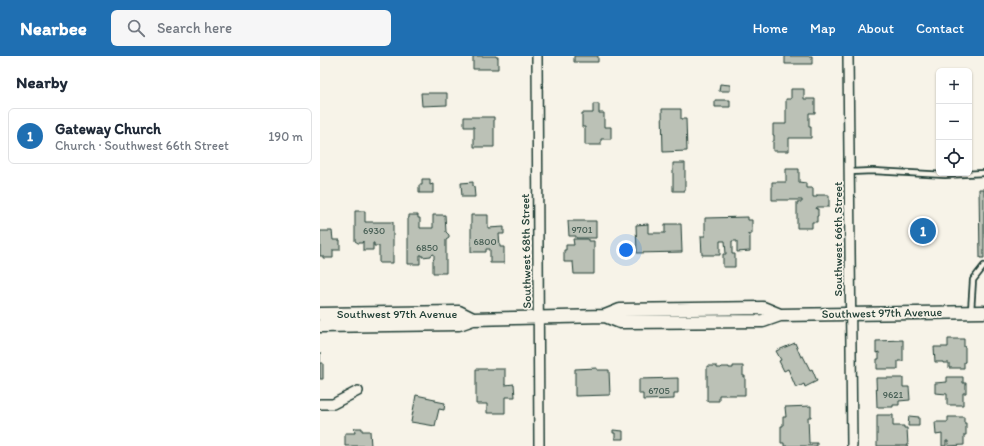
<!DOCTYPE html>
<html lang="en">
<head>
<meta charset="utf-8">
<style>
  body { margin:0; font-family:Itim,sans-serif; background:#f6f6f7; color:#1f2937 }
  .controls { position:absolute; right:12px; top:12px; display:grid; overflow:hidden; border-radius:6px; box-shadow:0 1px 3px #0004 }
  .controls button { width:36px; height:36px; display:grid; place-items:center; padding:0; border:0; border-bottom:1px solid #e0e1e3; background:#fff; color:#1f2937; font:20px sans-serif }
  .you { position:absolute; left:306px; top:194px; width:14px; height:14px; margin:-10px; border:3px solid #fff; border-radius:50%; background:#1a73e8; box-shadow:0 0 0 6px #1a73e833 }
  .badge { display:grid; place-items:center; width:26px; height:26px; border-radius:50%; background:#1f6fb2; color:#fff; font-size:13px; font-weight:700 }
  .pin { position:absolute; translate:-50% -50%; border:2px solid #fff; box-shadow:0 1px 4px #0006 }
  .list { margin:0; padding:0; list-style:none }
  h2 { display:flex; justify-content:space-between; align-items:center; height:52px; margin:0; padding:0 16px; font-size:17px }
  h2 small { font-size:13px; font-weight:400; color:#747a83 }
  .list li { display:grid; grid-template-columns:26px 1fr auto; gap:12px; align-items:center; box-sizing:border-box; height:56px; margin:0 8px 8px; padding:0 8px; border:1px solid #e0e1e3; border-radius:6px }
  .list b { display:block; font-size:15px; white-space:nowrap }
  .list p { margin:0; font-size:13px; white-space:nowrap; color:#747a83 }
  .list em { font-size:13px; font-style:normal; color:#747a83 }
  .icon { flex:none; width:22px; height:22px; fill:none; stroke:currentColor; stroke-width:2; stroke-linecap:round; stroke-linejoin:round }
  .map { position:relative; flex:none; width:664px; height:390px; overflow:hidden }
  header { display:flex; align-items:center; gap:24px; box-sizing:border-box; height:56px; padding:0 20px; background:#1f6fb2; color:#fff }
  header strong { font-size:19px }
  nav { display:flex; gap:22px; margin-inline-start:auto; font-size:14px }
  .search { width:280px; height:36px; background:#f6f6f7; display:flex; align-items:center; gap:10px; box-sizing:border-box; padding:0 14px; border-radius:6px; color:#747a83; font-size:15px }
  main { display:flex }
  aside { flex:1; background:#fff }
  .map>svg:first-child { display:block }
  .building { fill:#bbc1b6; stroke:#1f3d34 }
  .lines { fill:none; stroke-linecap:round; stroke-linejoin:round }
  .lane-casing { stroke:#1f3d34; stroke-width:8 }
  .street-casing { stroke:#1f3d34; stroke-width:12 }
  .secondary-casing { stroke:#1f3d34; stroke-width:15 }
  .lane { stroke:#f7f3e8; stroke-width:4.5 }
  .street { stroke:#f7f3e8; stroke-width:9 }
  .secondary { stroke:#f7f3e8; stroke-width:12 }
  .labels { text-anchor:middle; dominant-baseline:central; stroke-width:3.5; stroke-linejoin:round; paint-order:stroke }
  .number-label { font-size:10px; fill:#465e54 }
  .street-label { font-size:12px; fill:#1f3d34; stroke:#f7f3e8 }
</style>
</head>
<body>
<header>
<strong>Nearbee</strong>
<div class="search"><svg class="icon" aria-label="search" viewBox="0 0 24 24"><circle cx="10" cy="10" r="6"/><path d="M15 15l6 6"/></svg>Search here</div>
<nav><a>Home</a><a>Map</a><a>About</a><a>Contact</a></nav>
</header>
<main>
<aside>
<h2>Nearby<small></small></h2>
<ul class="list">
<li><span class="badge">1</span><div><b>Gateway Church</b><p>Church · Southwest 66th Street</p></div><em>190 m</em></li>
</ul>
</aside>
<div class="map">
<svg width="664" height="390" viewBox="0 0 664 390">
  <rect width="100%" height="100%" fill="#f7f3e8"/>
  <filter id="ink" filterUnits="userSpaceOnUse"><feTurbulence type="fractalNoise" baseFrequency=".025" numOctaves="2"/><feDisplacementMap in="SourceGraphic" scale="8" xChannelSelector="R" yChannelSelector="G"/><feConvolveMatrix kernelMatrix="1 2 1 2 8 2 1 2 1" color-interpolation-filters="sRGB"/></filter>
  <g filter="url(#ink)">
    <path class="building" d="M 153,0 L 176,0 L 176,1 L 178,1 L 178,13 L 153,13 Z
      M 254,0 L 278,0 L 278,6 L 254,6 Z
      M 465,0 L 492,0 L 492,8 L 465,8 Z
      M 400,28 L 410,29 L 410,35 L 399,35 Z
      M 471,33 L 484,33 L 484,43 L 495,43 L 495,57 L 489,57 L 489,71 L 491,71 L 491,82 L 469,82 L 469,95 L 453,95 L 453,85 L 454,85 L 454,79 L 453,79 L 453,68 L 466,68 L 466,43 L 471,43 Z
      M 101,37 L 127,37 L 127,49 L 102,50 Z
      M 395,44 L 410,44 L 410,51 L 395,51 Z
      M 273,48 L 279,48 L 279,57 L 284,57 L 284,71 L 291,71 L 291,83 L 281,83 L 281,89 L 265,89 L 265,71 L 262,71 L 262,57 L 273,57 Z
      M 342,53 L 361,53 L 361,63 L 366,63 L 367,95 L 343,96 Z
      M 144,61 L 174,61 L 174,91 L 154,91 L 154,71 L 144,71 Z
      M 353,107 L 365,107 L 365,135 L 353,135 Z
      M 466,113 L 479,113 L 479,126 L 486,127 L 486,132 L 493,132 L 493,141 L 497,141 L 497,139 L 509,139 L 509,151 L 497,151 L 496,153 L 498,153 L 498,160 L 497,160 L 497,166 L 492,166 L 492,172 L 477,172 L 477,146 L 482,146 L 482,144 L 452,144 L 452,126 L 466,126 Z
      M 102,123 L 110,123 L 110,129 L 113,128 L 113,137 L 99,137 L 99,129 L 102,129 Z
      M 153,126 L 153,130 L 154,130 L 155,141 L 142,141 L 141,127 Z
      M 659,133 L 664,133 L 664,202 L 660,202 Z
      M 35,155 L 45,155 L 45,166 L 73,166 L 73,207 L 59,207 L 59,190 L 54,190 L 54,187 L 53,187 L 53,194 L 43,194 L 43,185 L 42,187 L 38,187 L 35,185 Z
      M 89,159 L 98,159 L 98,162 L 100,162 L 100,172 L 113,172 L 113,159 L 125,159 L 126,176 L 129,179 L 129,182 L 126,184 L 126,217 L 113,217 L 113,204 L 114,203 L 114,198 L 111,199 L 111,200 L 102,201 L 102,199 L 100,199 L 100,208 L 88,208 L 88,162 L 89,162 Z
      M 151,159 L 168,159 L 168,172 L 184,171 L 184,178 L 179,178 L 180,191 L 184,191 L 184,207 L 170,207 L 170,193 L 166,193 L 166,196 L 151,196 Z
      M 428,161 L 428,164 L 432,164 L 432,178 L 428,178 L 428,179 L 430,179 L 430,195 L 417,196 L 417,185 L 412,185 L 412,198 L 415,198 L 415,211 L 403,211 L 403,198 L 406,198 L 405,185 L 400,185 L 400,199 L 382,199 L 381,180 L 385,180 L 385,162 Z
      M 248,165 L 276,165 L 276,182 L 256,182 L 256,180 L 249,180 Z
      M 328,168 L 328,177 L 345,177 L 345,168 L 361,168 L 362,196 L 317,197 L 316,169 Z
      M 0,175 L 12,175 L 13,184 L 20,184 L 20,194 L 13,194 L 13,202 L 3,202 L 3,200 L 0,200 Z
      M 253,183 L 268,183 L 268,185 L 274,185 L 274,218 L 254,218 L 253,206 L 244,206 L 244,194 L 246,194 L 246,189 L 254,189 Z
      M 628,283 L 644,283 L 644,291 L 645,291 L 645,306 L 644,306 L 644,312 L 629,312 L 629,307 L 623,307 L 623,306 L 615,306 L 614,291 L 628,291 Z
      M 583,284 L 583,305 L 578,305 L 578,313 L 557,313 L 557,303 L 559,303 L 559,296 L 556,297 L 556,285 Z
      M 475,287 L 481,301 L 483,300 L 490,314 L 492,313 L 497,325 L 485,331 L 484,328 L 476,332 L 468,313 L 464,315 L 459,305 L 461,304 L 456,295 Z
      M 0,297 L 0,307 L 3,307 L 3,323 L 0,323 Z
      M 387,310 L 397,310 L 397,312 L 401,312 L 402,311 L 409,311 L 409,312 L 413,312 L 413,310 L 423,310 L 423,320 L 425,320 L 425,339 L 399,339 L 399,345 L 387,345 Z
      M 277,312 L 277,314 L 289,314 L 290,339 L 255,340 L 255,313 Z
      M 156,313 L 185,313 L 185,329 L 194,328 L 195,341 L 185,341 L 185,357 L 167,357 L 167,348 L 156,348 Z
      M 627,321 L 643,321 L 643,327 L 646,327 L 646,337 L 643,337 L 643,349 L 627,349 L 627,338 L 615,337 L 615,327 L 627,326 Z
      M 358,322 L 358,337 L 354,337 L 354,343 L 323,344 L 323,338 L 319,338 L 319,323 Z
      M 556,322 L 583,322 L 583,331 L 589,331 L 590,344 L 579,345 L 579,349 L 573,349 L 573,351 L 557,351 Z
      M 96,339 L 115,343 L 115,345 L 125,347 L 124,354 L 119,353 L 115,370 L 91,366 Z
      M 491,350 L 491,361 L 488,361 L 489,387 L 497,387 L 497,390 L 464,390 L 464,387 L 461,387 L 461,370 L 463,370 L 463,361 L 466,361 L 465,351 Z
      M 557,359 L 573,359 L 573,370 L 584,370 L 584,372 L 587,372 L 588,390 L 557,390 Z
      M 589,360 L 599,361 L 599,370 L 588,370 Z
      M 628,361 L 644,361 L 644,367 L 646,367 L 646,379 L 644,379 L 644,389 L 628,390 L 628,385 L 626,385 L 626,390 L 622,390 L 622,378 L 616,379 L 615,366 L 628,366 Z
      M 34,372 L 42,372 L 42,375 L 50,375 L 51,390 L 25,390 L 25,377 L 35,377 Z
      M 293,374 L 303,375 L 303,383 L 295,383 L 295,377 L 293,377 Z"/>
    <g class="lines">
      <g class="lane-casing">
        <path id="lane" d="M 529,116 L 553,115 L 625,119 L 664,117
          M 651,255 L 653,224 L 664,210"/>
      </g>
      <g class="street-casing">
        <path id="street" d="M 217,0 L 219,390
          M 528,0 L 532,390
          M 0,348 L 13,348 L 38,335"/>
      </g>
      <g class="secondary-casing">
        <path id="secondary" d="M 0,258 L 139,256 L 153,263
          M 285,260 L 300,266 L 443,265 L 460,259 L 664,256
          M 0,270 L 139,268 L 153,263 L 285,260 L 300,254 L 443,252 L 460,259"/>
      </g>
      <use href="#lane" class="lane"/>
      <use href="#street" class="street"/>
      <use href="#secondary" class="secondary"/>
    </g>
  </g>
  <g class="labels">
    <g class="number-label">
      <text x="262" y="173">9701</text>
      <text x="54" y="174">6930</text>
      <text x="165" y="185">6800</text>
      <text x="107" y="191">6850</text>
      <text x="339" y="334">6705</text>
      <text x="573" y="338">9621</text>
    </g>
    <g class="street-label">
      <text transform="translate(518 183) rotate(-90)">Southwest 66th Street</text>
      <text transform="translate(206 195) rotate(-91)">Southwest 68th Street</text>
      <text transform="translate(562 257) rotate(-1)">Southwest 97th Avenue</text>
      <text x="77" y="258">Southwest 97th Avenue</text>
    </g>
  </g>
</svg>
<div class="controls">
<button>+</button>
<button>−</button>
<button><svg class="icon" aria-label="locate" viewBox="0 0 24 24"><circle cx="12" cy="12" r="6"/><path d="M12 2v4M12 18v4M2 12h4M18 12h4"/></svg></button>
</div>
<div class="you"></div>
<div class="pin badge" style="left:603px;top:175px">1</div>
</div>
</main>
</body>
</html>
